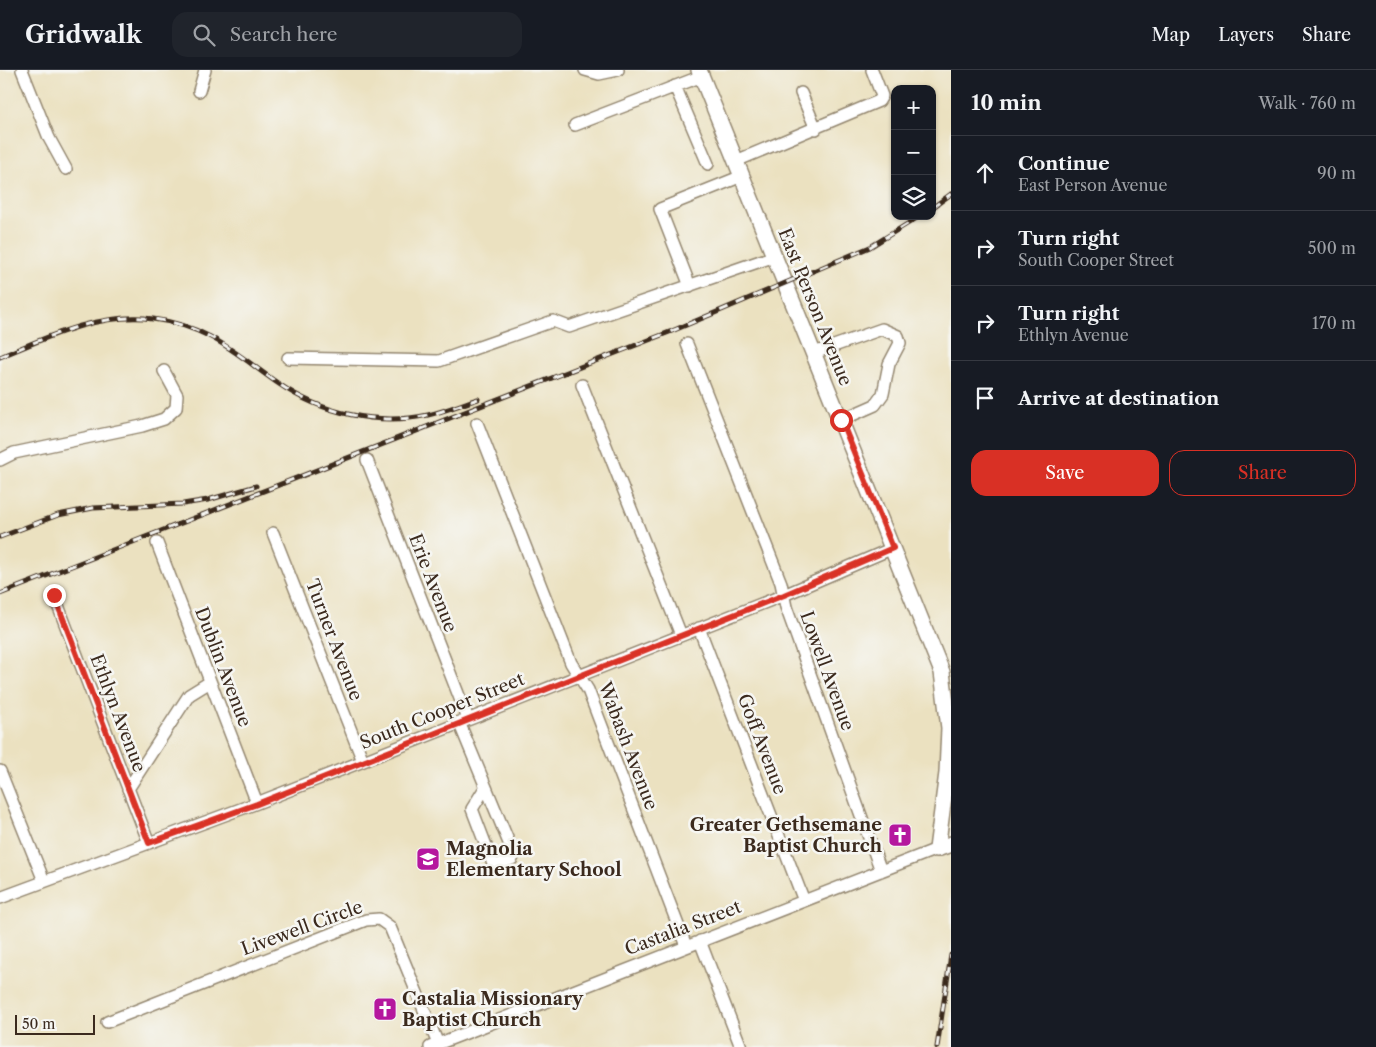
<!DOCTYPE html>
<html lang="en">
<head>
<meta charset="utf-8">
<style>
  body { margin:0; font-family:"Libre Caslon Text",serif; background:#20242c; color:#f1f3f6 }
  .controls { position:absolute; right:15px; top:15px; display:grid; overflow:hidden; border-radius:10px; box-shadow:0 1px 4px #0004 }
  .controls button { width:45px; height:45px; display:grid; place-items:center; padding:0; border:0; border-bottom:1px solid #363941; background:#171b24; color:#f1f3f6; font:25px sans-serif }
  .scale { position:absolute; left:15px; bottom:12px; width:80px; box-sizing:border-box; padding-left:5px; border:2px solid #3b2a1e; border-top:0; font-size:14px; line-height:18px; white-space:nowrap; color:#3b2a1e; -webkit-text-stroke:4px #f6f6f2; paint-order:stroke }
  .stop { position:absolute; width:15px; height:15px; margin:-11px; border:4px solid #d93025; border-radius:50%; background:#fff }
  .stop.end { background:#d93025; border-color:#fff; box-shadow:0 1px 5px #0008 }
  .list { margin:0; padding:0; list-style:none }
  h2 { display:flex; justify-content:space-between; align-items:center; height:65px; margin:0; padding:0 20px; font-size:21px }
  h2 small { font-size:16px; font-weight:400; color:#9ea1a6 }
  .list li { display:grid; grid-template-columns:32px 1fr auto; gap:15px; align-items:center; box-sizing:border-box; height:75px; padding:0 20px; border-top:1px solid #363941 }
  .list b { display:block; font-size:19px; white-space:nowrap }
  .list p { margin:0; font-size:16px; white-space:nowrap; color:#9ea1a6 }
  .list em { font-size:16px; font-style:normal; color:#9ea1a6 }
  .actions { display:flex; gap:10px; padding:15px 20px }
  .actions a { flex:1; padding:11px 0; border:1px solid #d93025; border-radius:15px; text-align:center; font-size:18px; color:#d93025 }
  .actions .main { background:#d93025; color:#fff }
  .icon { flex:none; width:28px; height:28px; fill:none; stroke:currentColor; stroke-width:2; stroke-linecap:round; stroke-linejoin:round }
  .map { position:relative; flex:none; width:951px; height:977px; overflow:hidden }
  header { display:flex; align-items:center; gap:30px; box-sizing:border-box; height:70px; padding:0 25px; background:#171b24; border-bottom:1px solid #363941 }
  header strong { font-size:24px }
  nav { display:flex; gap:28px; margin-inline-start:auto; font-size:18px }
  .search { width:350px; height:45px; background:#20242c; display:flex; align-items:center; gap:12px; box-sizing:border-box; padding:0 18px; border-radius:15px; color:#9ea1a6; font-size:19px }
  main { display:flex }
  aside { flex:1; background:#171b24 }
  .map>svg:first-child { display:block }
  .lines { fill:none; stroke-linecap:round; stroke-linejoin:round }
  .minor-casing { stroke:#93866f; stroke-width:14 }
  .major-casing { stroke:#93866f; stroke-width:18 }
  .minor { stroke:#fff; stroke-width:11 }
  .major { stroke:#fff; stroke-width:15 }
  .rail-casing { stroke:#3b2a1e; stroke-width:5 }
  .rail { stroke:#f6f6f2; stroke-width:3; stroke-dasharray:9; stroke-linecap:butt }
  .route { stroke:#d93025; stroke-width:6 }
  .labels { text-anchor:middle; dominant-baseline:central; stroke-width:5; stroke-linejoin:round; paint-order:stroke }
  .street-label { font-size:18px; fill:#3b2a1e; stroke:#f6f6f2 }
  .poi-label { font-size:18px; font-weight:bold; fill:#3b2a1e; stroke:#f6f6f2; text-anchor:start }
</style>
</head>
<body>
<header>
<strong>Gridwalk</strong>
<div class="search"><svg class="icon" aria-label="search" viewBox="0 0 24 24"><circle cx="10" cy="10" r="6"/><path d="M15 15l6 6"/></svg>Search here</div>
<nav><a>Map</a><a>Layers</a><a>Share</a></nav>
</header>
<main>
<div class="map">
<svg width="951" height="977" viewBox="0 0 951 977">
  <rect width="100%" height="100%" fill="#f6f6f2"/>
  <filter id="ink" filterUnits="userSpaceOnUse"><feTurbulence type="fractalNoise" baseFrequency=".02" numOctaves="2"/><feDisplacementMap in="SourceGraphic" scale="10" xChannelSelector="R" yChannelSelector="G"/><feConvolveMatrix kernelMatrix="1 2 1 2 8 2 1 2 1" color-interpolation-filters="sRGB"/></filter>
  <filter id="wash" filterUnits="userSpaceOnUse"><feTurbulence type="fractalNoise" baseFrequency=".0096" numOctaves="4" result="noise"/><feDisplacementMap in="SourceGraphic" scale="20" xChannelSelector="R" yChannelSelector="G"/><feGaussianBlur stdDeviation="1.12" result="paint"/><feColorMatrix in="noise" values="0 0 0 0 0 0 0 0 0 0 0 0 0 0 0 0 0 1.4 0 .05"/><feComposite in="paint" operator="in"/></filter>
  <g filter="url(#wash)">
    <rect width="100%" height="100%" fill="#ebe1c0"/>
  </g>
  <g filter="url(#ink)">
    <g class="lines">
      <g class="minor-casing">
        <path id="minor" d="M 22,0 L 49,68 L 66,99
          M 585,0 L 599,4 L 618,0
          M 675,16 L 708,94
          M 199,21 L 205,0
          M 801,23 L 816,59
          M 575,55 L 702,6
          M 736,91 L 879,31 L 882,26 L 872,0
          M 690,216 L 660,139 L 742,106
          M 687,274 L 781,513 L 786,537 L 881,801
          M 814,283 L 882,259 L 898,266 L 900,273 L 889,294 L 883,324 L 875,335 L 841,350
          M 288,288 L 439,291 L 553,251 L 569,257 L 775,186
          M 582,315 L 681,565
          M 477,353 L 571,593 L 588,620 L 686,876
          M 0,390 L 14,383 L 142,356 L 164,349 L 176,338 L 177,325 L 164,301
          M 367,390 L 468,649
          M 273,463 L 363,691
          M 157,473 L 257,733
          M 54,525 L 149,773
          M 699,558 L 804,831
          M 459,652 L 514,785 L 512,789 L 495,796 L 493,794 L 472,739 L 485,718
          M 0,701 L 44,811
          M 128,719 L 189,625 L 210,612
          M 0,828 L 257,733 L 784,525 L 893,478
          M 700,871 L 741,977
          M 107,952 L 366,850 L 379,849 L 390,857 L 438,974
          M 430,977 L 937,779"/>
      </g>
      <g class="major-casing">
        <path id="major" d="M 699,0 L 942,602 L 949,658 L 947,703 L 937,779 L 951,774"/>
      </g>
      <use href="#minor" class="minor"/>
      <use href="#major" class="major"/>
      <g class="rail-casing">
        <path id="rail" d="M 932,138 L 951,124
          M 0,287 C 47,267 100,242 153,249 C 209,256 236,284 279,314 C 321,343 377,356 428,345 C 445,341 462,334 478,329
          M 0,467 L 58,445 L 93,438 L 183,434 L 208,430 L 256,416
          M 0,524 L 672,261 L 870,177 L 920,146
          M 937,977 L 951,885"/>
      </g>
      <use href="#rail" class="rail"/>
    </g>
  </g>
  <g class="lines" filter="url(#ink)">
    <path class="route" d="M 54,525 L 149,773 L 257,734 L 784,525 L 893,478 L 841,350"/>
  </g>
  <defs>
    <g id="church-square" transform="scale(1.25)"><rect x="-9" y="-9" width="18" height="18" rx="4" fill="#b5179e" stroke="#f6f6f2"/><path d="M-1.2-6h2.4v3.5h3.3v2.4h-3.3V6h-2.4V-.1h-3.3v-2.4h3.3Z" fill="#fff"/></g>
    <g id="school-square" transform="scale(1.25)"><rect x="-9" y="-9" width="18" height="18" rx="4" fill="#b5179e" stroke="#f6f6f2"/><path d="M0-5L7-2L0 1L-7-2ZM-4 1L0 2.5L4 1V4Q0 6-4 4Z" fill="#fff"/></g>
  </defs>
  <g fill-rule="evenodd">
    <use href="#church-square" x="900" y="765"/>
    <use href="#school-square" x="428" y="789"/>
    <use href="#church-square" x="385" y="939"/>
  </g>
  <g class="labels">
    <g class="street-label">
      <text transform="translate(815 237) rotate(68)">East Person Avenue</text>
      <text transform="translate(433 513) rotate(69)">Erie Avenue</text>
      <text transform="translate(334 570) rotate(69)">Turner Avenue</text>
      <text transform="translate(223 597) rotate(69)">Dublin Avenue</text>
      <text transform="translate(827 601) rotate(70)">Lowell Avenue</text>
      <text transform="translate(442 641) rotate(-22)">South Cooper Street</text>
      <text transform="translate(118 643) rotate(69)">Ethlyn Avenue</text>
      <text transform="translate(762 674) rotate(69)">Goff Avenue</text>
      <text transform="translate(628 676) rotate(69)">Wabash Avenue</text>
      <text transform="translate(302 858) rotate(-20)">Livewell Circle</text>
      <text transform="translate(683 858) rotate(-21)">Castalia Street</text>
    </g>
    <g class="poi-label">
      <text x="882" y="755" text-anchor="end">Greater Gethsemane<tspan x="882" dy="21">Baptist Church</tspan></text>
      <text x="446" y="779">Magnolia<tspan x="446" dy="21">Elementary School</tspan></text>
      <text x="402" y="929">Castalia Missionary<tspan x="402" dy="21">Baptist Church</tspan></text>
    </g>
  </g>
</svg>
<div class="controls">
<button>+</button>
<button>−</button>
<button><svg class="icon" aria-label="layers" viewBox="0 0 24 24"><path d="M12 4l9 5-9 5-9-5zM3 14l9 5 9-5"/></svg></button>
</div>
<div class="scale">50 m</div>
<div class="stop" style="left:841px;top:350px"></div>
<div class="stop end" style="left:54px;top:525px"></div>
</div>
<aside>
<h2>10 min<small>Walk · 760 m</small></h2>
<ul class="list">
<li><svg class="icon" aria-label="ahead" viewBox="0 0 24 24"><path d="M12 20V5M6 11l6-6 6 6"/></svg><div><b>Continue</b><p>East Person Avenue</p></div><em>90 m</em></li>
<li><svg class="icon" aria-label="right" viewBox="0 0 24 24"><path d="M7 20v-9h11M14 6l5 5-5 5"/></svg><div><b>Turn right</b><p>South Cooper Street</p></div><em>500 m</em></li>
<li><svg class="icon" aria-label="right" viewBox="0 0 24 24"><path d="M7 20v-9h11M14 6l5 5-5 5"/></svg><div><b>Turn right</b><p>Ethlyn Avenue</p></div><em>170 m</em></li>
<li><svg class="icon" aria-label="arrive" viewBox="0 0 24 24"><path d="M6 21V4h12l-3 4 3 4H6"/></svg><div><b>Arrive at destination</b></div></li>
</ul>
<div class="actions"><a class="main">Save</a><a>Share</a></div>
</aside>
</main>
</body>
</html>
